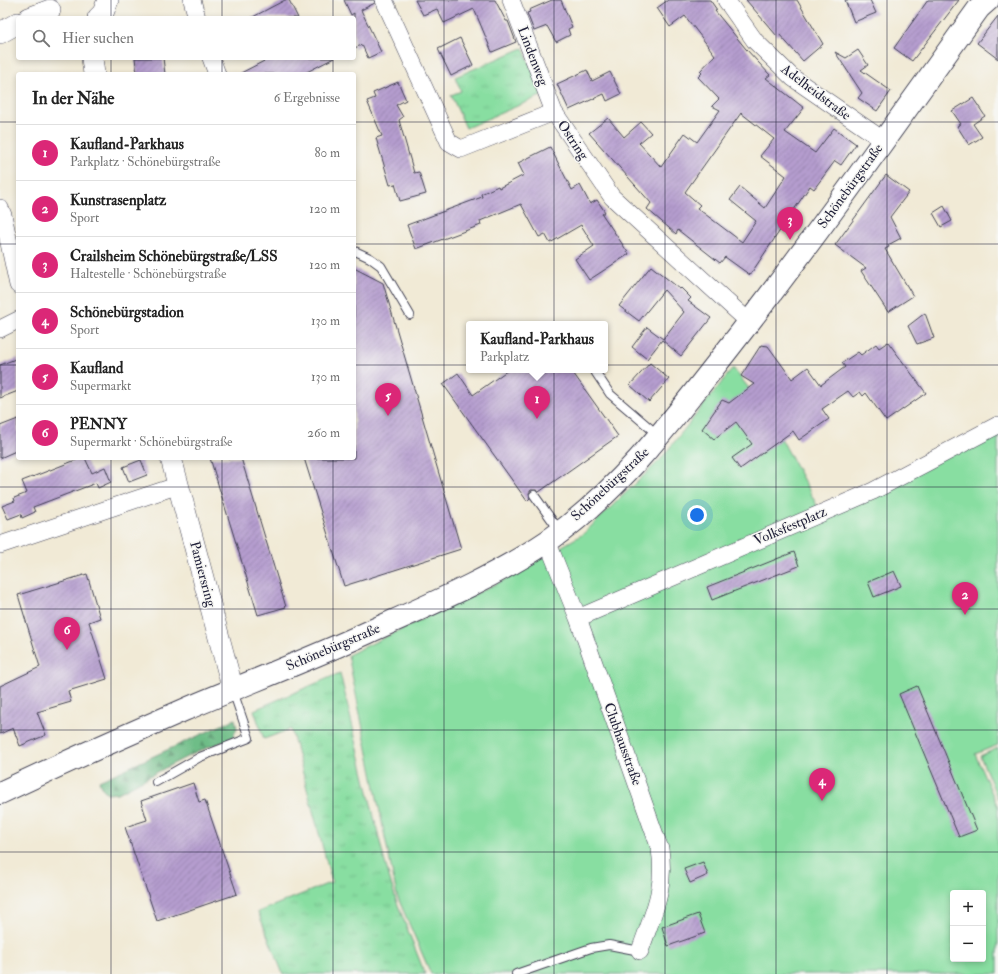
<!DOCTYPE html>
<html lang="de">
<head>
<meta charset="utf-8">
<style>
  body { margin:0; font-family:"IM FELL Double Pica",serif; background:#f6f6f6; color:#222 }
  .controls { position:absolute; right:12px; bottom:12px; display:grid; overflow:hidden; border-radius:4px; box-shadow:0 2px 6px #0003 }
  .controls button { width:36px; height:36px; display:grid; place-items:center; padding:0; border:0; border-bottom:1px solid #e0e0e0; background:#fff; color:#222; font:20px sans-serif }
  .you { position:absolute; left:697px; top:515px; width:14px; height:14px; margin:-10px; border:3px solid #fff; border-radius:50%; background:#1a73e8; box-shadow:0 0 0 6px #1a73e833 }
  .badge { display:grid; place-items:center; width:26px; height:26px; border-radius:50%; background:#db2777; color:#fff; font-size:13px; font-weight:700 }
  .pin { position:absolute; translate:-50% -33px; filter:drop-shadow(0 1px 2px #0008) }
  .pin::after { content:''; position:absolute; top:21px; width:14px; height:12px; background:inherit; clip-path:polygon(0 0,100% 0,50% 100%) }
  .popup { position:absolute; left:466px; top:321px; width:142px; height:52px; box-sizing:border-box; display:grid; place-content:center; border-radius:4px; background:#fff; filter:drop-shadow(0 1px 3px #0005); font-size:13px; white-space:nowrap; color:#767676 }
  .popup b { font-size:15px; color:#222 }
  .popup::after { content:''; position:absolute; left:50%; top:100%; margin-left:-8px; border:8px solid transparent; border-top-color:#fff }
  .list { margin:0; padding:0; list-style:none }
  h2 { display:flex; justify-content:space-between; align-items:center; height:52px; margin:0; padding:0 16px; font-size:17px }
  h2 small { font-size:13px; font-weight:400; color:#767676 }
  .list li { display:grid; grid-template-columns:26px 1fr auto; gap:12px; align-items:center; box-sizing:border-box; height:56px; padding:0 16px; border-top:1px solid #e0e0e0 }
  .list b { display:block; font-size:15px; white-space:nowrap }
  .list p { margin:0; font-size:13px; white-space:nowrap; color:#767676 }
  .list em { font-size:13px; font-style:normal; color:#767676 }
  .icon { flex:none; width:22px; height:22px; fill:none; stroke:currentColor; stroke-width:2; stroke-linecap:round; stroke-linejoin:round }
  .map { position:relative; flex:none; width:998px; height:974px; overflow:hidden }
  .search { position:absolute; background:#fff; box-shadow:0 2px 6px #0003; left:16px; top:16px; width:340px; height:44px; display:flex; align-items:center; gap:10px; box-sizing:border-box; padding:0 14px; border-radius:4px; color:#767676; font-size:15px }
  .panel { position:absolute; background:#fff; box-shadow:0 2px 6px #0003; left:16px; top:72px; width:340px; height:388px; border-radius:4px }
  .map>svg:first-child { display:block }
  .grass { fill:url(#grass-tufts); stroke:#55806e }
  .forest { fill:url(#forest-firs); stroke:#487061 }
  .pitch { fill:#88dea1; stroke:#55806e; fill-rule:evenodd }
  .building { fill:url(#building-hatch); fill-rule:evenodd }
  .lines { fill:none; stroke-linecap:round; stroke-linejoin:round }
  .service-casing { stroke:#414052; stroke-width:10 }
  .minor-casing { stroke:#414052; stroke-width:18 }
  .tertiary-casing { stroke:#414052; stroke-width:22 }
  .secondary-casing { stroke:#414052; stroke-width:24 }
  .service { stroke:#fff; stroke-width:8 }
  .minor { stroke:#fff; stroke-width:17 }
  .tertiary { stroke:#fff; stroke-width:21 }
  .secondary { stroke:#fff; stroke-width:22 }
  .grid { fill:none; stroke:#22223b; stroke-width:1; stroke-opacity:0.55 }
  .labels { text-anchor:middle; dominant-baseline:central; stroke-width:3; stroke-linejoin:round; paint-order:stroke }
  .street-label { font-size:14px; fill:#22223b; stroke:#f6f6f2 }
</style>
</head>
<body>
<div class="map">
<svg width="998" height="974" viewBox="0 0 998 974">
  <defs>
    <pattern id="grass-tufts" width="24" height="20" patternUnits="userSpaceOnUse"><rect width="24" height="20" fill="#88dea1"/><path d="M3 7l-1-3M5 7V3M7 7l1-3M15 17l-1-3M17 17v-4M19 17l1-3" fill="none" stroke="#75be8c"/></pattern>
    <pattern id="forest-firs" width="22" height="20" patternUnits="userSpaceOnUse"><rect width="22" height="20" fill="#6ebd87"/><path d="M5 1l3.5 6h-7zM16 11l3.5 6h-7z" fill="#5a9970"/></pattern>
    <pattern id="building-hatch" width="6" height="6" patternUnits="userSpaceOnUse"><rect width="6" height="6" fill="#b59dcf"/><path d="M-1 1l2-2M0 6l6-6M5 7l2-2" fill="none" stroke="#9380a9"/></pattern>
  </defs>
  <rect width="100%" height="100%" fill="#f6f6f2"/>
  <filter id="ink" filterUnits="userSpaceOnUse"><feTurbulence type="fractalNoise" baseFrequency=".025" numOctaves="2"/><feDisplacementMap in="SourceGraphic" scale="8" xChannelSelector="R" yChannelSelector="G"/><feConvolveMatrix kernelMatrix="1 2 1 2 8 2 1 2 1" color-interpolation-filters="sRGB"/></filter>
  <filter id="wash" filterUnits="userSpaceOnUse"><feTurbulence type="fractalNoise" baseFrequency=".012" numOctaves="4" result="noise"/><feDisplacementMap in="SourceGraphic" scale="16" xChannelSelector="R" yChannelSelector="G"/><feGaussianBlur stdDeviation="0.9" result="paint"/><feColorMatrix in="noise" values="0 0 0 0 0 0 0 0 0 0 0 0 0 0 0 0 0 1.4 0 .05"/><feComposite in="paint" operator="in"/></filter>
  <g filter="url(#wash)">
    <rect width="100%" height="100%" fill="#f1ead6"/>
    <path class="grass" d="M 523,48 L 543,95 L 466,128 L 451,95 L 461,91 L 455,77 Z
      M 340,673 L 384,859 L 396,900 L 425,974 L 283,974 L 258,912 L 332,882 L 291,729 L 264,739 L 254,710 Z"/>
    <path class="forest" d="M 235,719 L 237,728 L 232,739 C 191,751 156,774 118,793 L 108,794 L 101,787 L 99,781 Z"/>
    <path class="pitch" d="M 733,368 L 766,410 L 821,513 L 998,431 L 998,745 L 975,754 L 998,807 L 998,974 L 431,974 L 397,896 L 348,655 L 504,580 L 583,534 L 660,460 ZM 953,893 L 983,893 L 983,959 L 953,959 Z
      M 998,748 L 998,799 L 980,756 Z"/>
    <g id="blocks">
      <path class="building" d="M 285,0 L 289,0 L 298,18 L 251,18 Z
        M 344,0 L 374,0 L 375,3 L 361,10 L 381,52 L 368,58 L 362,45 L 354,48 L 354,13 L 351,15 Z
        M 415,0 L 495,0 L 506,21 L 508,21 L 516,42 L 492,52 L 474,9 L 444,23 L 437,9 L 423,15 Z
        M 552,0 L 561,0 L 572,27 L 568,29 L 570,35 L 556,42 L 547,26 L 534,31 L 527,13 L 530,12 L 529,10 Z
        M 668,0 L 710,0 L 717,10 L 715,11 L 746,49 L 770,75 L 766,78 L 804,108 L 785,132 L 815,153 L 834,128 L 856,144 L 841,165 L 835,161 L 814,189 L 810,186 L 750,275 L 725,257 L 720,263 L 678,230 L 676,234 L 647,209 L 651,203 L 589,133 L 608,118 L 624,137 L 641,122 L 651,133 L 639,143 L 661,167 L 685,133 L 697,142 L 720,110 L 712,106 L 719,99 L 698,77 L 702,73 L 700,71 L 715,55 L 685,16 L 670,27 L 657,8 ZM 741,113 L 774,139 L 760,156 L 786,176 L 765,208 L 740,187 L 730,200 L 756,221 L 742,242 L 697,208 L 700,205 L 685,192 Z
        M 746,0 L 797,0 L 823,44 L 803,61 L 779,34 L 777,36 Z
        M 845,0 L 870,0 L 876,13 L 854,22 Z
        M 928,0 L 959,0 L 912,61 L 894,48 Z
        M 998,16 L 998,59 L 977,43 Z
        M 460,38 L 473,65 L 451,76 L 438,49 Z
        M 858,50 L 868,65 L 861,70 L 891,91 L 877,111 L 858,98 L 862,93 L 835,52 L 846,58 Z
        M 135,58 L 163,58 L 165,74 L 137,74 Z
        M 270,58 L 334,58 L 303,74 L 239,74 Z
        M 587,70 L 592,81 L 610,72 L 621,94 L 607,101 L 604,94 L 569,110 L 557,84 Z
        M 398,82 L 406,100 L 396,105 L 403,117 L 399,120 L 414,173 L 419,172 L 426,194 L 400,201 L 395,184 L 390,185 L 376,138 L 382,136 L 367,101 L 375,98 L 373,93 Z
        M 973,98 L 985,116 L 973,124 L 982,137 L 969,145 L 957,126 L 961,124 L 952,111 Z
        M 550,147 L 572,190 L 580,185 L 590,204 L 597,200 L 605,212 L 602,214 L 629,254 L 589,280 L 575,259 L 594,246 L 581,225 L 550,243 L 545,234 L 539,237 L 521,204 L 480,221 L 481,225 L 416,249 L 407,225 L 482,197 L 481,194 L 498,186 L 499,188 L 524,175 L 518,163 Z
        M 886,175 L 909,192 L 890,217 L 901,238 L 888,245 L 889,247 L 885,249 L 913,296 L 888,312 L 861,271 L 866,268 L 835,245 Z
        M 944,206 L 952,221 L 941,227 L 933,213 Z
        M 651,266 L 680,289 L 681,288 L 691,298 L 688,301 L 711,318 L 681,356 L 662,340 L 647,359 L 632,347 L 647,327 L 663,339 L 684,312 L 664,290 L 639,321 L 619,306 Z
        M 354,268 L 383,283 L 461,549 L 344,586 L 304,458 L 354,458 Z
        M 925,313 L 934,338 L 917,344 L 908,326 Z
        M 888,342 L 926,393 L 886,421 L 866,393 L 863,396 L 860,392 L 853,397 L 848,391 L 822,409 L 829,419 L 799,440 L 793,431 L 740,469 L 732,458 L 752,444 L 736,422 L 714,439 L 702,429 L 722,400 L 729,403 L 754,384 L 741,376 L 761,345 L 768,346 L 792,379 L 808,367 L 821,385 L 845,367 L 842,363 L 858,352 L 861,355 L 876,344 L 879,348 Z
        M 18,358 L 18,391 L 0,398 L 0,365 Z
        M 650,363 L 669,379 L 649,402 L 630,385 Z
        M 508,370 L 571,370 L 618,436 L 539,492 L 536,490 L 531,490 L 529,493 L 530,498 L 527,501 L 443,384 L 458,373 L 473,395 Z
        M 18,419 L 18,450 L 0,458 L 0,426 Z
        M 81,458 L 85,458 L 92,473 L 105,467 L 111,482 L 98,488 L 96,483 L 33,507 L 35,512 L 22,518 L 21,514 L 8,519 L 2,506 L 15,501 L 14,498 L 27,493 L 22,481 Z
        M 210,458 L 241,458 L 286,607 L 258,615 Z
        M 141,460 L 147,475 L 129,482 L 123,467 Z
        M 794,552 L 799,566 L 712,600 L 707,587 Z
        M 894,571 L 901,586 L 874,597 L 868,582 Z
        M 87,574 L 100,618 L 89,622 L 107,679 L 68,691 L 71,702 L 37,712 L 46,735 L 20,746 L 13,728 L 0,734 L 0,686 L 40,667 L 18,595 Z
        M 917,686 L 977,830 L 959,837 L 899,694 Z
        M 193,783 L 199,802 L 205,800 L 237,894 L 157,921 L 125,827 L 147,820 L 141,801 Z
        M 703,862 L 708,875 L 690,883 L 684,869 Z
        M 698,914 L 705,933 L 668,946 L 662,927 Z"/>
    </g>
  </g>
  <g filter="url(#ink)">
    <use href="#blocks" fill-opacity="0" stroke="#414052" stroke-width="1"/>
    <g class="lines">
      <g class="service-casing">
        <path id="service" d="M 355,251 L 370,258 L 381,266 L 410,315
          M 594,370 L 610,394 L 658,435
          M 534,495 L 559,530
          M 156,782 L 200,757 L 249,738 L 233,691
          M 516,974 L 591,948 L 609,945 L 640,951"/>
      </g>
      <g class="minor-casing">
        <path id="minor" d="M 192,0 L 197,18
          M 384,0 L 449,142 L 461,149 L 554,112 L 612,197 L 749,322
          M 511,0 L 554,112
          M 726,0 L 755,41 L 793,78 L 883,140
          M 211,58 L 217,74
          M 0,208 L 3,215 L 18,285
          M 0,329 L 18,320
          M 547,541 L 578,618 L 660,849 C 666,890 653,913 640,951
          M 0,545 L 179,485
          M 578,618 L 873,491 L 998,425"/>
      </g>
      <g class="tertiary-casing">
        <path id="tertiary" d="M 29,18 L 50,10
          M 98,18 L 103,13 L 108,0
          M 0,33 L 18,23
          M 92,58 L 94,74
          M 171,458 L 233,690"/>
      </g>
      <g class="secondary-casing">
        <path id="secondary" d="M 0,793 C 61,764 122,737 184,710 C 245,684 308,660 369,632 C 429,605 493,578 548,541 C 621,490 675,417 729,348 C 816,237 897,122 979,8 L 988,0"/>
      </g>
      <use href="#service" class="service"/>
      <use href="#minor" class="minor"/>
      <use href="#tertiary" class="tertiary"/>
      <use href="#secondary" class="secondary"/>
    </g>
  </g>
  <path class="grid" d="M 111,0 L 111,18M 222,0 L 222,18M 333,0 L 333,18M 444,0 L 444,974M 554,0 L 554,974M 665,0 L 665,974M 776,0 L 776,974M 887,0 L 887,974M 111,58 L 111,74M 222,58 L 222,74M 333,58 L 333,74M 0,122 L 18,122M 354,122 L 998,122M 0,244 L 18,244M 354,244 L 998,244M 0,365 L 18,365M 354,365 L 998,365M 111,458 L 111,974M 222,458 L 222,974M 333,458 L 333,974M 0,487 L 998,487M 0,609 L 998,609M 0,730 L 998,730M 0,852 L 998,852"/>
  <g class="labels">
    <g class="street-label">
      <text transform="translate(533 56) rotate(69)">Lindenweg</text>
      <text transform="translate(816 92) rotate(37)">Adelheidstraße</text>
      <text transform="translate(573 140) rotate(56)">Ostring</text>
      <text transform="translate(850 186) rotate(-54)">Schönebürgstraße</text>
      <text transform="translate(610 484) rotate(-43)">Schönebürgstraße</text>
      <text transform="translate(790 526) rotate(-23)">Volksfestplatz</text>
      <text transform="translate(203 574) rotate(75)">Pamiersring</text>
      <text transform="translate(333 647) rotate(-23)">Schönebürgstraße</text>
      <text transform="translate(623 744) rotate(70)">Clubhausstraße</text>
    </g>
  </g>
</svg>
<div class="controls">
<button>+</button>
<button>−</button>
</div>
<div class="you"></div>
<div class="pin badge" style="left:537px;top:419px">1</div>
<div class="popup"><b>Kaufland-Parkhaus</b>Parkplatz</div>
<div class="pin badge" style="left:965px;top:615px">2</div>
<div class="pin badge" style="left:790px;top:240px">3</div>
<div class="pin badge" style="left:822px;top:801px">4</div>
<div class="pin badge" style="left:388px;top:416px">5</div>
<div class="pin badge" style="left:67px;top:650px">6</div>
<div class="search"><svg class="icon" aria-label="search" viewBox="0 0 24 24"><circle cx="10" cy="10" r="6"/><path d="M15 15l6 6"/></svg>Hier suchen</div>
<section class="panel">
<h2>In der Nähe<small>6 Ergebnisse</small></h2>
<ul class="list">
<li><span class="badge">1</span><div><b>Kaufland-Parkhaus</b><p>Parkplatz · Schönebürgstraße</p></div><em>80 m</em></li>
<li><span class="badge">2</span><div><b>Kunstrasenplatz</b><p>Sport</p></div><em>120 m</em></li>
<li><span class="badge">3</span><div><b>Crailsheim Schönebürgstraße/LSS</b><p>Haltestelle · Schönebürgstraße</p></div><em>120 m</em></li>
<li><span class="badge">4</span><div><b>Schönebürgstadion</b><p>Sport</p></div><em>130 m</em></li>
<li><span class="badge">5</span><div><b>Kaufland</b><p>Supermarkt</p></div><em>130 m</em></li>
<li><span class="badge">6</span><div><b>PENNY</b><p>Supermarkt · Schönebürgstraße</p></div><em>260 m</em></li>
</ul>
</section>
</div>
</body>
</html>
